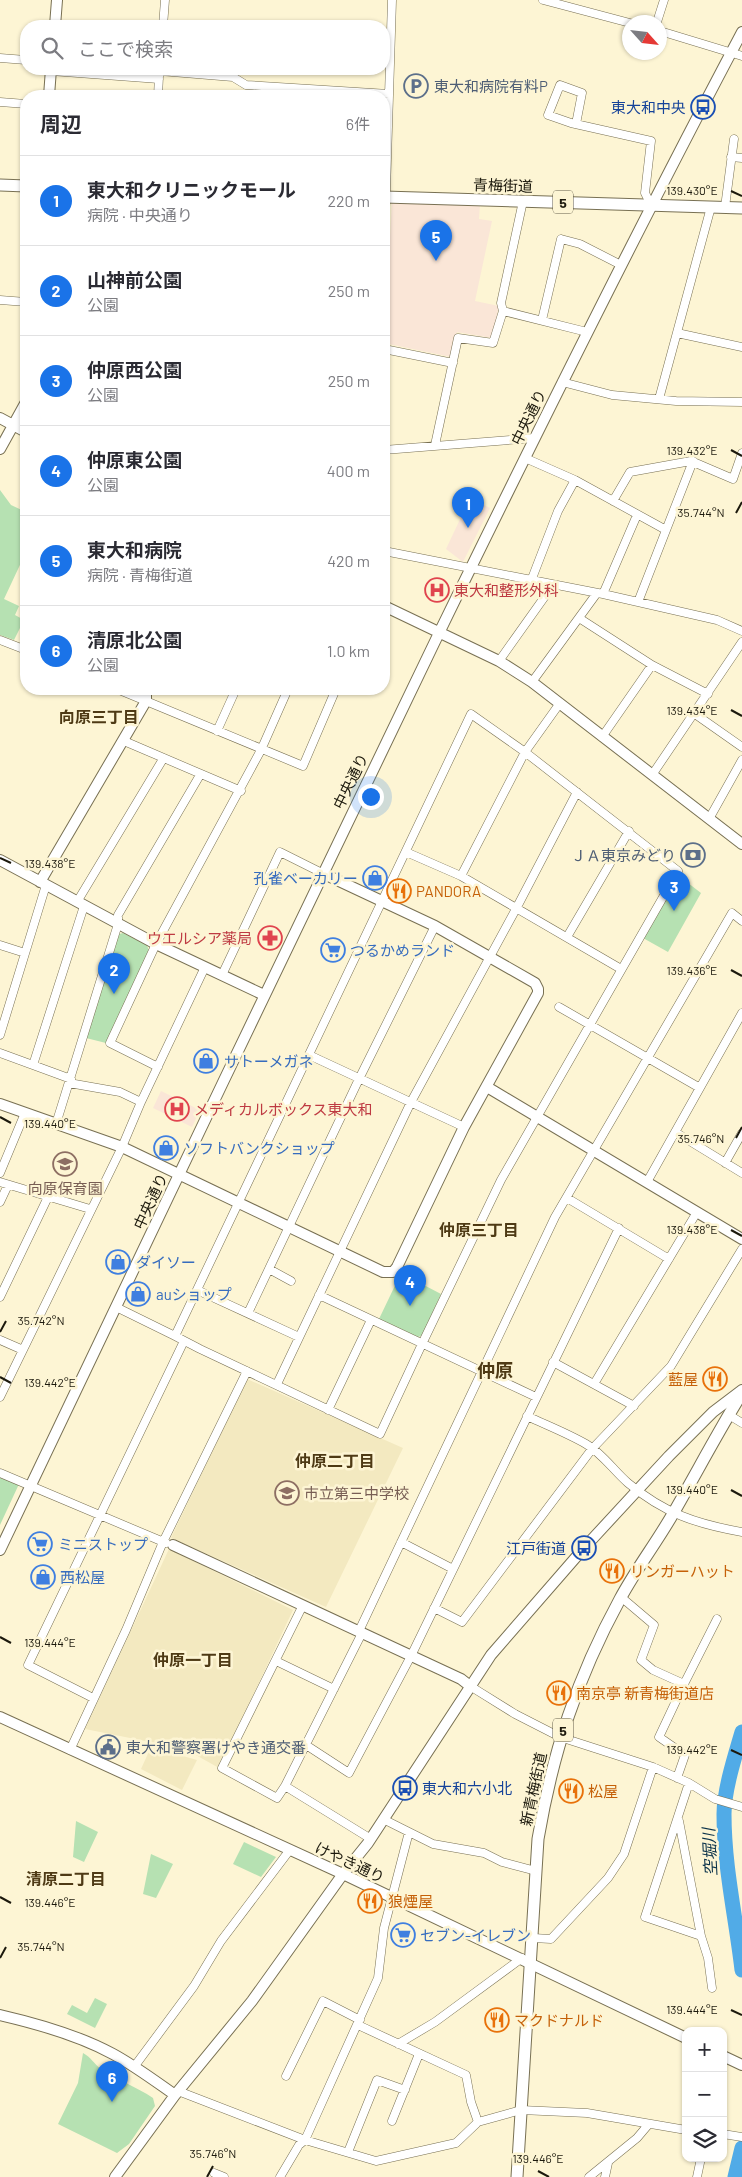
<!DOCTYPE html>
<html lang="ja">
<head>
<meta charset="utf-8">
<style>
  body { margin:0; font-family:Barlow,"Noto Sans JP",sans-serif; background:#f2f2f3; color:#2b2b33 }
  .controls { position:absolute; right:15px; bottom:15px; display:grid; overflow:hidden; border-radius:10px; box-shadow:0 1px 4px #0004 }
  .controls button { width:45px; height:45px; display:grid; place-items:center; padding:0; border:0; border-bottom:1px solid #e1e1e2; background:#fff; color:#2b2b33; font:25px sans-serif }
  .compass { position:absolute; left:622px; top:15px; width:45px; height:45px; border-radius:50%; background:#fff; box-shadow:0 1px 4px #0004; rotate:117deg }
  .you { position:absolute; left:370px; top:796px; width:18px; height:18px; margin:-12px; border:4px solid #fff; border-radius:50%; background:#1a73e8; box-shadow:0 0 0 8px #1a73e833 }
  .badge { display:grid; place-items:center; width:32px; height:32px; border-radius:50%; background:#1a73e8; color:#fff; font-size:16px; font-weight:700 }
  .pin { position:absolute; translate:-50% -41px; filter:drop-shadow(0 1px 2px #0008) }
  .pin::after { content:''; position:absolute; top:26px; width:18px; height:15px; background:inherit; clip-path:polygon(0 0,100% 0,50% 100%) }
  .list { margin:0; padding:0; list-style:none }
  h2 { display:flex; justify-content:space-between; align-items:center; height:65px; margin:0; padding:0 20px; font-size:21px }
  h2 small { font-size:16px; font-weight:400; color:#7c7c81 }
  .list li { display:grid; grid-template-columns:32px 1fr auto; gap:15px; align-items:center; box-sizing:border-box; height:90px; padding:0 20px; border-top:1px solid #e1e1e2 }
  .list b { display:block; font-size:19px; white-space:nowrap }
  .list p { margin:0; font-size:16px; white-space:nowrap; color:#7c7c81 }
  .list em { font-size:16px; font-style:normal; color:#7c7c81 }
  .icon { flex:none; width:28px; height:28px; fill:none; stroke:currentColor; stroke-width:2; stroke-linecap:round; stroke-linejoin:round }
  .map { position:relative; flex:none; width:742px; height:2177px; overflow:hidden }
  .search { position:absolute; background:#fff; box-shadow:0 1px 4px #0004; left:20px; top:20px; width:370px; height:55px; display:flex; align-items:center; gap:12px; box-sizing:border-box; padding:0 18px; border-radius:20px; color:#7c7c81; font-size:19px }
  .panel { position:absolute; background:#fff; box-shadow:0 1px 4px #0004; left:20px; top:90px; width:370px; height:605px; border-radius:20px }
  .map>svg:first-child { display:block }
  .built { fill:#f3e9c0 }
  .medical { fill:#fae6d7 }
  .green { fill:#b6e1b2 }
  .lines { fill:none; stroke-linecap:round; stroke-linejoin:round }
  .river { stroke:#51abe7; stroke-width:15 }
  .street-casing { stroke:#787053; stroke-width:9 }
  .secondary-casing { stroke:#787053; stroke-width:12 }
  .primary-casing { stroke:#787053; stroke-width:13 }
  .street { stroke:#fff; stroke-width:8 }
  .secondary { stroke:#fff; stroke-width:10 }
  .primary { stroke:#fff; stroke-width:11 }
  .ticks { fill:none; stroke:#1c190d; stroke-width:2 }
  .labels { text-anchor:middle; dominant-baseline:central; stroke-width:5; stroke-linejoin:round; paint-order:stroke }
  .shield { fill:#fdf5d4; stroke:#605b49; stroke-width:1 }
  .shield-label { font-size:14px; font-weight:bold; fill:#1c190d }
  .service-label { font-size:15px; fill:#4e5e75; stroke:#fdf5d4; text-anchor:start }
  .transit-label { font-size:15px; fill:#164399; stroke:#fdf5d4; text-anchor:end }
  .street-label { font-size:15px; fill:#1c190d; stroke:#fdf5d4 }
  .health-label { font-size:15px; fill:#be3a42; stroke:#fdf5d4; text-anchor:start }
  .shop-label { font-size:15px; fill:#366cbe; stroke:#fdf5d4; text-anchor:start }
  .food-label { font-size:15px; fill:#c56008; stroke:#fdf5d4; text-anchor:start }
  .education-label { font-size:15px; fill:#785e54; stroke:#fdf5d4 }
  .neighbourhood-label { font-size:16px; font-weight:bold; fill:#4e3a15; stroke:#fdf5d4 }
  .water-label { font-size:16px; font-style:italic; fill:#0b324a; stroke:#fdf5d4 }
  .quarter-label { font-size:18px; font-weight:bold; fill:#4e3a15; stroke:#fdf5d4 }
  .ticks-label { font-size:12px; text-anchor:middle; fill:#1c190d; stroke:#fdf5d4; stroke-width:5; stroke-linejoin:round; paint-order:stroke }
</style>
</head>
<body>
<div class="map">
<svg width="742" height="2177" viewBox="0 0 742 2177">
  <rect width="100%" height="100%" fill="#fdf5d4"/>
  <path class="built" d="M 247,1379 L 403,1448 L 326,1607 L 171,1538 Z
    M 169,1549 L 293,1610 L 219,1768 L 185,1749 L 85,1729 Z
    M 151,1747 L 197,1760 L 182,1790 L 141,1769 Z"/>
  <path class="medical" d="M 392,201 L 480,204 L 479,219 L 492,221 L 475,301 L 499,306 L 492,338 L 457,332 L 451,357 L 384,343 Z
    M 470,498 L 490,508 L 463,562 L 446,549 Z
    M 161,1091 L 200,1110 L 192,1127 L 153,1108 Z"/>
  <path class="green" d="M 0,490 L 11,505 L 26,512 L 26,552 L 4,599 L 19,606 L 15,615 L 24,620 L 14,640 L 0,635 Z
    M 679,876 L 701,893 L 668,952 L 643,938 Z
    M 123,933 L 147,945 L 149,951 L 106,1043 L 86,1038 L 119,934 Z
    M 401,1273 L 441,1294 L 423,1335 L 416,1338 L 379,1319 Z
    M 0,1476 L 19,1484 L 0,1525 Z
    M 76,1821 L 98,1832 L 84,1862 L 73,1857 Z
    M 244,1842 L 276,1857 L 261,1877 L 233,1864 Z
    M 151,1854 L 173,1864 L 156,1898 L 143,1894 Z
    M 95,1998 L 107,2004 L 95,2028 L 67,2014 L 72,2005 L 87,2013 Z
    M 83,2053 C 91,2057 94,2064 101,2069 C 117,2080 137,2087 153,2098 L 155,2106 L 129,2144 L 117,2153 L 58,2124 L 78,2083 Z"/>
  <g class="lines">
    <path class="river" d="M 742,1732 C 735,1756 724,1790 724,1814 C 724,1867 736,1918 742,1970
      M 735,2177 L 742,2148"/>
    <g class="street-casing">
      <path id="street" d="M 543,0 L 630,23
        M 657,22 L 664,0
        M 163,26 L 165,0
        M 660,31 L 742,56
        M 0,58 L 26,60
        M 51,71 L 159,79
        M 160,71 L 233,77 L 246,85 L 389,94
        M 158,96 L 159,76
        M 0,102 L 26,104
        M 576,124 L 582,93 L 560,85 L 548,115 L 571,123 L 651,141 L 645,193 L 651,205
        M 731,157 L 742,158
        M 725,207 L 734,139
        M 384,254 L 392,0
        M 0,300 L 26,302
        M 503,311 L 587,332
        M 542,320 L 561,239 L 580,244 L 621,265
        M 677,333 L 742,347
        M 384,349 L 453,363
        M 562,382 L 612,395 L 676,401 L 742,402
        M 659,399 L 711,207
        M 435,445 L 458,338 L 493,343 L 503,311 L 501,303 L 523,201
        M 384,450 L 534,438
        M 525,458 L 575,480 L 666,530
        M 613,501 L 630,472 L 691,461 L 733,479 L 742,453
        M 384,551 L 603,594 L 717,620 L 742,631
        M 531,581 L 558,511 L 575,480
        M 603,594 L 637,515
        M 638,602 L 693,461
        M 579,618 L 652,665 L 708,694
        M 0,640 L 26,650
        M 499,661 L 553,585
        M 532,682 L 597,593
        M 117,689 L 303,766 L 336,689
        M 695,714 L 742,747
        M 217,731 L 236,689
        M 602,737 L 652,665
        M 124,741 L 241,791
        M 652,775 L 742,642
        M 709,819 L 742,760
        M 406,852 L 461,876 L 621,969
        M 461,876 L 525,752 L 560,703
        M 77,902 L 163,759
        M 567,937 L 629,831
        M 0,945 L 25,953
        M 222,975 L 280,852 L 322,873
        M 559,1007 L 700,1088
        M 0,1035 L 46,885
        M 0,1053 L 71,1079
        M 309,1055 L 464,1127
        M 33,1065 L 84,906
        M 158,1067 L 110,1043 L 156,944 L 261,750 L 288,689
        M 69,1083 L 120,1092 L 141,1102
        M 56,1124 L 118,924 L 118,915 L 200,775
        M 675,1132 L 742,1173
        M 725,1163 L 742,1133
        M 0,1173 L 25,1113
        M 0,1182 L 90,1209
        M 647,1182 L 742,1013
        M 567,1198 L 669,1259
        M 0,1202 L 8,1185
        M 269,1269 L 291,1281
        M 197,1290 L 299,1337
        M 319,1295 L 536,1397
        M 0,1297 L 48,1197
        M 116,1307 L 175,1336 L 200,1349 L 380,1434 L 422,1344 L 501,1180 L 678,871 L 525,752 L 471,714 L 175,1336
        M 248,1313 L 359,1079 L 435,926
        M 0,1340 L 23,1350
        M 553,1362 L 634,1406
        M 277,1384 L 411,1102 L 517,907 L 577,792
        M 594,1384 L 697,1212
        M 0,1397 L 122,1147 L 141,1102 L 205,967
        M 328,1410 L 371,1320
        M 729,1415 L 742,1423
        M 527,1416 C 546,1425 567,1433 586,1444 C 602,1453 614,1471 628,1483 C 664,1513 696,1524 742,1532
        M 0,1473 L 166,1543
        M 401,1542 L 453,1569
        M 621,1597 L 654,1625 L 641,1660 L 653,1670 L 684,1684 L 659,1737 L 685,1755 L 677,1778
        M 303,1605 L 222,1768 L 277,1798 L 285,1786 L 362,1633
        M 434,1608 L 462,1622 L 592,1449 L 671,1366 L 742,1249
        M 359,1631 L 555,1217 L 732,913 L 742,921
        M 276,1661 L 334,1689
        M 684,1684 L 717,1619
        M 470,1686 L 515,1714 L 560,1737 L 653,1767 L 689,1783 L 715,1799 L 742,1807
        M 93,1698 L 28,1665 L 184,1341
        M 306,1745 L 349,1773 L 411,1656 L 619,1228
        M 70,1750 L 126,1630 L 163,1542 L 247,1371
        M 689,1783 L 645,1917 L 701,1936
        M 285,1786 L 371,1839
        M 385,1820 L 433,1844 L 484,1853 L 502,1862 L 536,1871
        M 679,1821 L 701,1936 L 708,1958 L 712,1988
        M 533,1938 L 551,1939 L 608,1878 L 624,1854 L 653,1767
        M 358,2025 L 466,2075 L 471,2102 L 478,2122
        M 398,2044 L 435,2022 L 522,1958
        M 134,2067 L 194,1986 L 221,1941 L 289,1851
        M 286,2076 L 323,2001 L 360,2020
        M 178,2091 L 305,2140 L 376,2161 L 456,2143 L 478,2122 L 521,2110 L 587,2113 L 686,2130
        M 392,2121 L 419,2054
        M 723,2134 L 742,2137
        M 348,2152 L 377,2080 L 405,2090
        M 214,2173 L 224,2177
        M 280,2177 L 299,2145 L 305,2140 L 378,1978 L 384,1928 L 409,1832
        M 589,2177 L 637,2138 L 648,2125
        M 605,2177 L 608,2163
        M 697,2177 L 701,2158"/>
    </g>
    <g class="secondary-casing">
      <path id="secondary" d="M 55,26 L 57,0
        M 49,96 L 51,69
        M 0,418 L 26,432
        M 0,449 L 26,402
        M 384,606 L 499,661 L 532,682 L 742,844
        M 0,860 L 156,944 L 264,995
        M 40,882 L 146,701 L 146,689
        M 487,1087 L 742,1239
        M 0,1104 L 122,1147 L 383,1272 L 393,1272 L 397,1267 L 464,1127 L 538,993 L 538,989 L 535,983 L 435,926 L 322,873
        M 173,1545 L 461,1679 L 470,1686
        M 0,1550 C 146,1243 292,937 440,631 C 538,430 637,230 742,32
        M 0,1717 L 343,1874 L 686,2038
        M 0,2015 C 39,2024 78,2035 113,2054 C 135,2066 155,2081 175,2095
        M 723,2056 L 742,2065
        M 115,2177 L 175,2095 L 252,2001 L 343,1874 L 368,1843 L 491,1655 L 584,1548 L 669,1456 L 713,1412 L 742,1390"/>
    </g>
    <g class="primary-casing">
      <path id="primary" d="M 0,185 L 26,186
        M 384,197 L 742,208
        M 517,2177 L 538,1839 C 553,1751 577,1678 620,1599 C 636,1569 657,1542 674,1512 C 697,1472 718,1432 742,1393"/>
    </g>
    <use href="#street" class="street"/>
    <use href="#secondary" class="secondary"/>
    <use href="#primary" class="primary"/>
  </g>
  <path class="ticks" d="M 731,191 L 742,196M 731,450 L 742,456M 736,513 L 742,502M 731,710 L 742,716M 0,858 L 11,863M 731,970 L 742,976M 0,1117 L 11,1123M 736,1138 L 742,1127M 731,1230 L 742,1236M 0,1332 L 6,1321M 0,1377 L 11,1383M 731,1490 L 742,1496M 0,1637 L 11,1643M 731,1750 L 742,1755M 0,1897 L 11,1903M 0,1958 L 6,1947M 731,2010 L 742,2015M 538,2171 L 549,2177M 207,2177 L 213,2166"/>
  <defs>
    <g id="parking-ring" transform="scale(1.25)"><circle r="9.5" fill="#fdf5d4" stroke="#5c6f8a" stroke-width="1.5"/><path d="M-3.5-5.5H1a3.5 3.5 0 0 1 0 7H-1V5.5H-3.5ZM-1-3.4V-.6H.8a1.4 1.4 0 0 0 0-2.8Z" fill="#5c6f8a"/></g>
    <g id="bus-ring" transform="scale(1.25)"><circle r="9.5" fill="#fdf5d4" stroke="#1a4fb4" stroke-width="1.5"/><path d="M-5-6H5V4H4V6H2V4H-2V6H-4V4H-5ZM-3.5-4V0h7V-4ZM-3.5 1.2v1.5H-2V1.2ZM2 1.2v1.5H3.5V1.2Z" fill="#1a4fb4"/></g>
    <g id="hospital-ring" transform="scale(1.25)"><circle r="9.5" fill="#fdf5d4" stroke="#e0444e" stroke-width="1.5"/><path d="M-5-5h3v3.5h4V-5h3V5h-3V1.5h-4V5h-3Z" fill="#e0444e"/></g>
    <g id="bank-ring" transform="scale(1.25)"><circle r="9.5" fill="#fdf5d4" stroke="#5c6f8a" stroke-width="1.5"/><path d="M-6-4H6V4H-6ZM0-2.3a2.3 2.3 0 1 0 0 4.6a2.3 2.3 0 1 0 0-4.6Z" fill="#5c6f8a"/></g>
    <g id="shop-ring" transform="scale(1.25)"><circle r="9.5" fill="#fdf5d4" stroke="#3f7fe0" stroke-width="1.5"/><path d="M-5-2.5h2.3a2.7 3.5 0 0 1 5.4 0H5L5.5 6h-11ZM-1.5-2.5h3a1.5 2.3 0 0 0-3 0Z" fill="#3f7fe0"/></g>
    <g id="restaurant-ring" transform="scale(1.25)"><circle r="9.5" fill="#fdf5d4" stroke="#e8710a" stroke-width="1.5"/><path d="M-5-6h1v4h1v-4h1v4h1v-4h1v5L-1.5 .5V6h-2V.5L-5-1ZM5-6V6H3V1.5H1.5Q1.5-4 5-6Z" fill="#e8710a"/></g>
    <g id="pharmacy-ring" transform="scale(1.25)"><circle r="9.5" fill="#fdf5d4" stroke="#e0444e" stroke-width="1.5"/><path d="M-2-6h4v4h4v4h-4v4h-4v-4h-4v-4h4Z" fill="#e0444e"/></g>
    <g id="supermarket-ring" transform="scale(1.25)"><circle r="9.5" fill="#fdf5d4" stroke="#3f7fe0" stroke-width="1.5"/><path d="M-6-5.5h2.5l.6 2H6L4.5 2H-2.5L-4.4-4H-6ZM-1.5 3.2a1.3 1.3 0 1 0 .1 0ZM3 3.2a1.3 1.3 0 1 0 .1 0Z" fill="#3f7fe0"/></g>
    <g id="school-ring" transform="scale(1.25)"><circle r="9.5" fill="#fdf5d4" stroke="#8d6e63" stroke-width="1.5"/><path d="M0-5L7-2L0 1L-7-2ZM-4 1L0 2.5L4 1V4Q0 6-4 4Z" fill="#8d6e63"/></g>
    <g id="civic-ring" transform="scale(1.25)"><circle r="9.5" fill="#fdf5d4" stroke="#5c6f8a" stroke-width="1.5"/><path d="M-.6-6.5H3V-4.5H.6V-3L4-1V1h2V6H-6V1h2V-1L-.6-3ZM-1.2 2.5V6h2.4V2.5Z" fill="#5c6f8a"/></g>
  </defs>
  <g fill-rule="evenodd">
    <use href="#parking-ring" x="416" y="86"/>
    <use href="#bus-ring" x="703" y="107"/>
    <use href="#hospital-ring" x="437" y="590"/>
    <use href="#bank-ring" x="693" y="855"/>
    <use href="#shop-ring" x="375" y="878"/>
    <use href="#restaurant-ring" x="399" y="891"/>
    <use href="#pharmacy-ring" x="270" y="938"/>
    <use href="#supermarket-ring" x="333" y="950"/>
    <use href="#shop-ring" x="206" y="1061"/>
    <use href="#hospital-ring" x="177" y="1109"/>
    <use href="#shop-ring" x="166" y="1148"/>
    <use href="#school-ring" x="65" y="1164"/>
    <use href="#shop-ring" x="118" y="1262"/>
    <use href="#shop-ring" x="138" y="1294"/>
    <use href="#restaurant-ring" x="715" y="1379"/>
    <use href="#school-ring" x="287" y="1493"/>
    <use href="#supermarket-ring" x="40" y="1544"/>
    <use href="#bus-ring" x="584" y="1548"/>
    <use href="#restaurant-ring" x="612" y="1571"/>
    <use href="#shop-ring" x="43" y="1577"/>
    <use href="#restaurant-ring" x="559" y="1693"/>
    <use href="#civic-ring" x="108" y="1747"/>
    <use href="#bus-ring" x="405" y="1788"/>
    <use href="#restaurant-ring" x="571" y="1791"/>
    <use href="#restaurant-ring" x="370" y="1901"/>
    <use href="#supermarket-ring" x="403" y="1935"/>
    <use href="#restaurant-ring" x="497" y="2020"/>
  </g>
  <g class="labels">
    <g class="shield">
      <rect x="553" y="190.5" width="20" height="23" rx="4"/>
      <rect x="553" y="1718.5" width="20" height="23" rx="4"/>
    </g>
    <g class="shield-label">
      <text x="563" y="202">5</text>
      <text x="563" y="1730">5</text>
    </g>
    <g class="service-label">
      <text x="434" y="86">東大和病院有料P</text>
      <text x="676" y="855" text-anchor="end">ＪＡ東京みどり</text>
      <text x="126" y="1747">東大和警察署けやき通交番</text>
    </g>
    <g class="transit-label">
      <text x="686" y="107">東大和中央</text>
      <text x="566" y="1548">江戸街道</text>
      <text x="422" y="1788" text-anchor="start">東大和六小北</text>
    </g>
    <g class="street-label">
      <text transform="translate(503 185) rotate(2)">青梅街道</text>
      <text transform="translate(528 417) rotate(-64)">中央通り</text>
      <text transform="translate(350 781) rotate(-64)">中央通り</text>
      <text transform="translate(150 1201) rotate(-65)">中央通り</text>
      <text transform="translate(533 1789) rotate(-78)">新青梅街道</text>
      <text transform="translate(350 1862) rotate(25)">けやき通り</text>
    </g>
    <g class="health-label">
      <text x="454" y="590">東大和整形外科</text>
      <text x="252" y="938" text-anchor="end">ウエルシア薬局</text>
      <text x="194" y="1109">メディカルボックス東大和</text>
    </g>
    <g class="shop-label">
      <text x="358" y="878" text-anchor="end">孔雀ベーカリー</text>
      <text x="350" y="950">つるかめランド</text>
      <text x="224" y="1061">サトーメガネ</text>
      <text x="184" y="1148">ソフトバンクショップ</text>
      <text x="136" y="1262">ダイソー</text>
      <text x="156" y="1294">auショップ</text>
      <text x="58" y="1544">ミニストップ</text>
      <text x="60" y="1577">西松屋</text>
      <text x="420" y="1935">セブン-イレブン</text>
    </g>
    <g class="food-label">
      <text x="416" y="891">PANDORA</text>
      <text x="698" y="1379" text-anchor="end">藍屋</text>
      <text x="630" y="1571">リンガーハット</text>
      <text x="576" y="1693">南京亭 新青梅街道店</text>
      <text x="588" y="1791">松屋</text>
      <text x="388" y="1901">狼煙屋</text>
      <text x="514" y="2020">マクドナルド</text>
    </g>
    <g class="education-label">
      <text x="65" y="1188">向原保育園</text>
      <text x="304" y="1493" text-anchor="start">市立第三中学校</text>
    </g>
    <g class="neighbourhood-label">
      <text x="99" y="716">向原三丁目</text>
      <text x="479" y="1229">仲原三丁目</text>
      <text x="335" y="1460">仲原二丁目</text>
      <text x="193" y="1659">仲原一丁目</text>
      <text x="66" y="1878">清原二丁目</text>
    </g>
    <g class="water-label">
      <text transform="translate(709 1852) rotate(-93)">空堀川</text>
    </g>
    <g class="quarter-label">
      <text x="495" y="1370">仲原</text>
    </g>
  </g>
  <g class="ticks-label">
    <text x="692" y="195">139.430°E</text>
    <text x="692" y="455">139.432°E</text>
    <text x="701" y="517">35.744°N</text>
    <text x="692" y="715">139.434°E</text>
    <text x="50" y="868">139.438°E</text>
    <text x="692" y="975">139.436°E</text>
    <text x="50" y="1128">139.440°E</text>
    <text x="701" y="1143">35.746°N</text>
    <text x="692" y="1234">139.438°E</text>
    <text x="41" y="1325">35.742°N</text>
    <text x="50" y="1387">139.442°E</text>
    <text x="692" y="1494">139.440°E</text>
    <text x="50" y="1647">139.444°E</text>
    <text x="692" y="1754">139.442°E</text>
    <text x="50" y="1907">139.446°E</text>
    <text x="41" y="1951">35.744°N</text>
    <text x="692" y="2014">139.444°E</text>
    <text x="213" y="2158">35.746°N</text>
    <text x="538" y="2163">139.446°E</text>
  </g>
</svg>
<div class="controls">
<button>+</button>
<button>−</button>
<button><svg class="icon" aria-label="layers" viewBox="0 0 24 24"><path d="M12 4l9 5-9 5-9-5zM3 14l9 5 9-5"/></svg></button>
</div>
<svg class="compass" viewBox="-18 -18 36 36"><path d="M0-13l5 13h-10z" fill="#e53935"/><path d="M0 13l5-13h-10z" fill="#7c7c81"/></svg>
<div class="you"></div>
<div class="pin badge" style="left:468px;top:528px">1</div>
<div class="pin badge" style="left:114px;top:994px">2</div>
<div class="pin badge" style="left:674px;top:911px">3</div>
<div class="pin badge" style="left:410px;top:1306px">4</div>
<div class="pin badge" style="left:436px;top:261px">5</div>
<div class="pin badge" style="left:112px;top:2102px">6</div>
<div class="search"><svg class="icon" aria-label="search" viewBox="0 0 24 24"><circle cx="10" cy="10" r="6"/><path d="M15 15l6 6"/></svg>ここで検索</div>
<section class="panel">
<h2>周辺<small>6件</small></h2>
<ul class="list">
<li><span class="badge">1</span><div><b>東大和クリニックモール</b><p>病院 · 中央通り</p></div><em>220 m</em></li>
<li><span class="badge">2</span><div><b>山神前公園</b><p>公園</p></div><em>250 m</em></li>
<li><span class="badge">3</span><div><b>仲原西公園</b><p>公園</p></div><em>250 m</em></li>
<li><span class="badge">4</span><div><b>仲原東公園</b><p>公園</p></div><em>400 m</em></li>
<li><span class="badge">5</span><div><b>東大和病院</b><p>病院 · 青梅街道</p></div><em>420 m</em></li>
<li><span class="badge">6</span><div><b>清原北公園</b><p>公園</p></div><em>1.0 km</em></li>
</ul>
</section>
</div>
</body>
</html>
